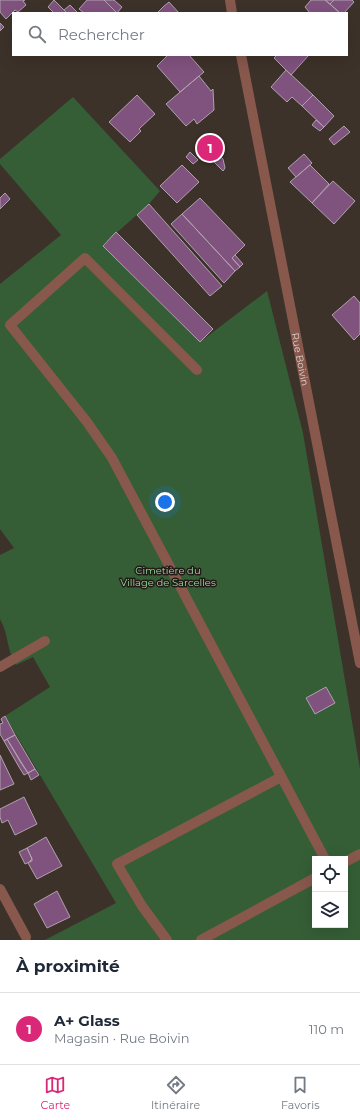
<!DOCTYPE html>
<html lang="fr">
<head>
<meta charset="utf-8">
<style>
  body { margin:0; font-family:Montserrat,sans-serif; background:#f6f6f7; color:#1f2937 }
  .controls { position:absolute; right:12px; bottom:12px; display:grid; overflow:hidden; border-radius:0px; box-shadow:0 4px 16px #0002 }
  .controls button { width:36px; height:36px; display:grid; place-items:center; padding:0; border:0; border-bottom:1px solid #e0e1e3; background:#fff; color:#1f2937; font:20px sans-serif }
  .you { position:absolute; left:165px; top:502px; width:14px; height:14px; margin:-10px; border:3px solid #fff; border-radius:50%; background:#1a73e8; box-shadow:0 0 0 6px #1a73e833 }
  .badge { display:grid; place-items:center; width:26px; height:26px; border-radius:50%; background:#db2777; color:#fff; font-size:13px; font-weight:700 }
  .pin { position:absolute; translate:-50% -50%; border:2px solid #fff; box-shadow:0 1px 4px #0006 }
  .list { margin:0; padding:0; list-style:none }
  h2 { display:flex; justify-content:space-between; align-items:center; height:52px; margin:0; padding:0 16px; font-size:17px }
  h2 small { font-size:13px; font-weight:400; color:#747a83 }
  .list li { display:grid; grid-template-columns:26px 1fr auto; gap:12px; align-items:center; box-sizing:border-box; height:72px; padding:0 16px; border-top:1px solid #e0e1e3 }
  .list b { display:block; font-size:15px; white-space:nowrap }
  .list p { margin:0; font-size:13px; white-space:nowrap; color:#747a83 }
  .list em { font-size:13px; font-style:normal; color:#747a83 }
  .icon { flex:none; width:22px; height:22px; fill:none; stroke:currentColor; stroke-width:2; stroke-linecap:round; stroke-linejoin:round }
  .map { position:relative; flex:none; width:360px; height:940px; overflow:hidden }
  .search { position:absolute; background:#fff; box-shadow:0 4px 16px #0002; left:12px; right:12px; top:12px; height:44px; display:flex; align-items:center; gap:10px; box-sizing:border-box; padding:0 14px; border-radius:0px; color:#747a83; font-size:15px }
  .sheet { height:124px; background:#fff }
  nav { display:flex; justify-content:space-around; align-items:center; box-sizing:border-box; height:56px; border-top:1px solid #e0e1e3; background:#fff; font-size:11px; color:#747a83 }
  nav a { display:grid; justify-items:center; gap:2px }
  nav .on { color:#db2777 }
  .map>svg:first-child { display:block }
  .green { fill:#355e36; fill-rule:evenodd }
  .building { fill:#80527e; stroke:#afa2ae }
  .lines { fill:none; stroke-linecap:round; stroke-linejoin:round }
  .service { stroke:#88584d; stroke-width:10 }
  .minor { stroke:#88584d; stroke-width:10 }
  .labels { text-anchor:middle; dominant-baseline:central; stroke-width:3; stroke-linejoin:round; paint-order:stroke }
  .street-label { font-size:10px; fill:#dad3cd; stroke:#201b17 }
  .park-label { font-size:10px; fill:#99de99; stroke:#201b17 }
</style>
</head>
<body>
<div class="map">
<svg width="360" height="940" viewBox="0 0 360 940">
  <rect width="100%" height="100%" fill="#3d3229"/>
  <path class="green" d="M 73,97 L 160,191 L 149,204 L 103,245 L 116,259 L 200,342 L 267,291 L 303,433 L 360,769 L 360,940 L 45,940 L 116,903 L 5,716 L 50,687 L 33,657 L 16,665 C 6,649 9,634 0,619 L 0,555 L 14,548 L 0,529 L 0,284 L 61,235 L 0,164 L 0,159 ZM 315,859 L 345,859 L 345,925 L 315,925 Z"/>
  <path class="building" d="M 0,0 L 25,0 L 23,1 L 26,5 L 18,12 L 15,10 L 6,19 L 0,12 Z
    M 54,0 L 67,13 L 54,13 L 48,7 Z
    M 87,0 L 104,0 L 117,13 L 84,13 L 79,9 Z
    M 104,0 L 114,0 L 122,7 L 117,13 Z
    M 311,0 L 325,0 L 340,13 L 310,13 L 305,7 Z
    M 325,0 L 334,0 L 330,4 Z
    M 334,0 L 352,0 L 354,2 L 344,13 L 340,13 L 330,4 Z
    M 169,2 L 179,13 L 157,13 L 163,7 Z
    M 70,5 L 78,13 L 67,13 L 64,10 Z
    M 0,23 L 4,27 L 0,31 Z
    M 168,55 L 189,55 L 204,72 L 180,92 L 157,66 Z
    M 277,55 L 309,55 L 291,75 L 274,58 Z
    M 286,70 L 313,95 L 302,106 L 292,97 L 287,102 L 271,87 Z
    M 199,76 L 211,91 L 213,89 L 214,110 L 197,124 L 194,119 L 186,126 L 166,104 Z
    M 137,95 L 155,114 L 139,129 L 141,131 L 130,142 L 109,122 Z
    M 313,95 L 334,116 L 324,127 L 302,106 Z
    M 316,120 L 324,127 L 320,131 L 312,125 Z
    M 344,126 L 350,132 L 334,145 L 329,139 Z
    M 211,133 L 220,142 L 217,145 L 221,149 L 217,153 L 223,159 L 225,168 L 223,171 L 198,146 Z
    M 190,152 L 198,160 L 193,164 L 186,157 Z
    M 304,154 L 312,163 L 296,177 L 288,168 Z
    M 182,165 L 199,182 L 177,203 L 160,186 Z
    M 310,165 L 329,184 L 312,203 L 290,182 Z
    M 333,181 L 355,201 L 334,224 L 312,203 Z
    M 5,193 L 10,199 L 0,209 L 0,198 Z
    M 200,198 L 245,245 L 232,258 L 240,267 L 235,271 L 182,214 Z
    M 149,204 L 222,286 L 210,296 L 137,215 Z
    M 182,214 L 235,271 L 224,283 L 171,224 Z
    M 116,232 L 213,329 L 200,342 L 103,246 Z
    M 235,255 L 243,264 L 240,267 L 232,258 Z
    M 354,296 L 360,303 L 360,334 L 354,340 L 332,315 Z
    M 326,687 L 335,703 L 315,714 L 306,698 Z
    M 5,716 L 15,735 L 4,741 L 0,734 L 0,724 L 3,723 L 1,719 Z
    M 15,735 L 35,769 L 28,773 L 7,739 Z
    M 7,739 L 21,763 L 28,773 L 24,775 L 19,767 L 4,741 Z
    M 0,755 L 14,784 L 0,790 Z
    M 35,769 L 39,775 L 31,780 L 28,773 Z
    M 24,797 L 37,824 L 15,835 L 8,820 L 2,823 L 0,817 L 0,809 Z
    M 46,837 L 62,866 L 37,879 L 28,863 L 32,859 L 27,848 Z
    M 27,848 L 32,859 L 32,861 L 25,864 L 19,852 Z
    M 57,891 L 70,917 L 47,928 L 34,904 Z"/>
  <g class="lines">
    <path class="service" d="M 197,370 L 85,258 L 10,325 L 87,422 L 112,458 L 325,859
      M 0,667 L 45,641
      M 345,862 L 360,854
      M 167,940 L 142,906 L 117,864 L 281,777
      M 201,940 L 315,878"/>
    <g class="minor">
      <path d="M 230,0 L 232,13"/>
      <path id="s1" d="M 241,55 L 360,663"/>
      <path d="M 0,889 L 26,937"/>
    </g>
  </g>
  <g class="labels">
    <g class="street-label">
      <text stroke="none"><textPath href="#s1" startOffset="310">Rue Boivin</textPath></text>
    </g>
    <g class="park-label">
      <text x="168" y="570">Cimetière du<tspan x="168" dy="12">Village de Sarcelles</tspan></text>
    </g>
  </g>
</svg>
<div class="controls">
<button><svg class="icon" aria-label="locate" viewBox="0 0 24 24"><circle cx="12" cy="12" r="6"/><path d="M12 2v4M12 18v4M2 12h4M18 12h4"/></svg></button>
<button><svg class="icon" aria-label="layers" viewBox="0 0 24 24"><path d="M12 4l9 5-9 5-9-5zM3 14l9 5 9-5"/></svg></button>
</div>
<div class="you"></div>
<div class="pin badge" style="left:210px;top:148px">1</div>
<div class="search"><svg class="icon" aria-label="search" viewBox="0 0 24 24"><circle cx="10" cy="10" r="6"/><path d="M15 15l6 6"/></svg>Rechercher</div>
</div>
<section class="sheet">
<h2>À proximité<small></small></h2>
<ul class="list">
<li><span class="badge">1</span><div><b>A+ Glass</b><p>Magasin · Rue Boivin</p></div><em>110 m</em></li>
</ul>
</section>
<nav>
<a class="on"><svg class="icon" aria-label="map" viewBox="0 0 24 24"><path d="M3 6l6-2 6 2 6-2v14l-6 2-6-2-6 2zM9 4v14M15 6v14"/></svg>Carte</a>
<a><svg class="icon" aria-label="directions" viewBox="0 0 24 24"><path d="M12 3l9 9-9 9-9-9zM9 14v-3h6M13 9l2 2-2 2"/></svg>Itinéraire</a>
<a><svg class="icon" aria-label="saved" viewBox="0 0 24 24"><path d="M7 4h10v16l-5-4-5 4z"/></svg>Favoris</a>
</nav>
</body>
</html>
